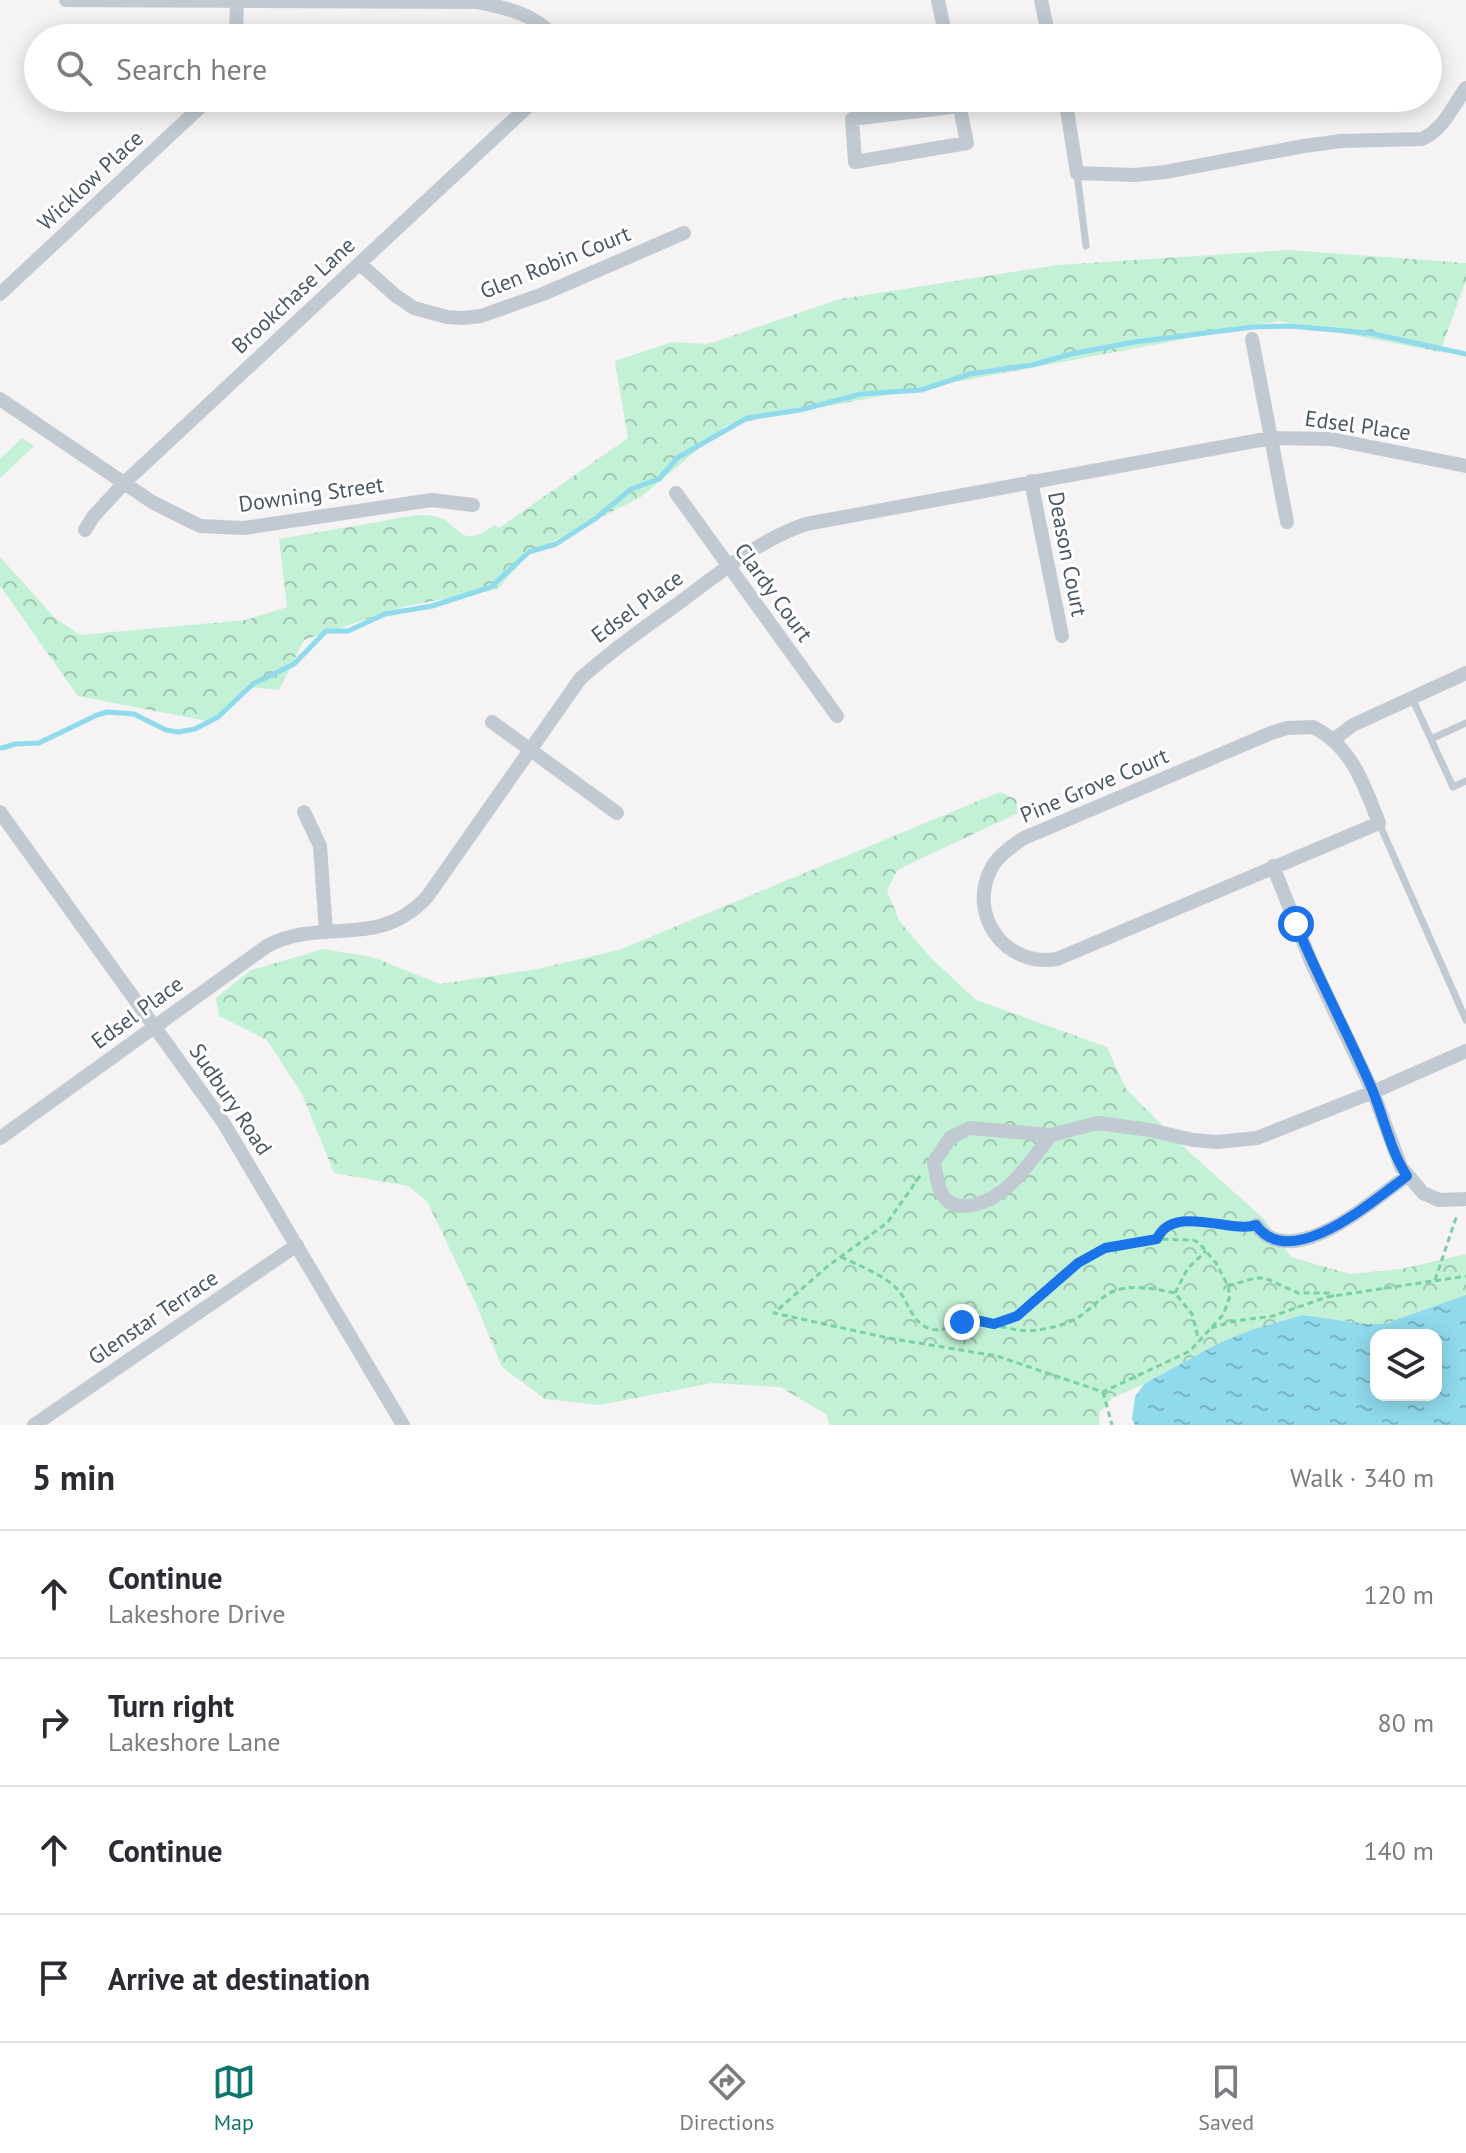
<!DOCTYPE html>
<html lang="en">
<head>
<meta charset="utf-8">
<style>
  body { margin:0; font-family:"PT Sans",sans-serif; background:#f7f7f7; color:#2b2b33 }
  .controls { position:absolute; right:24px; bottom:24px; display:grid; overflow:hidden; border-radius:16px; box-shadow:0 4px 20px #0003 }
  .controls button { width:72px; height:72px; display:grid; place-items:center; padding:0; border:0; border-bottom:2px solid #e1e1e2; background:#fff; color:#2b2b33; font:40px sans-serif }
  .stop { position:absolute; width:24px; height:24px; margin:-18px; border:6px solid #1a73e8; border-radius:50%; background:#fff }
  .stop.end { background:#1a73e8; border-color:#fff; box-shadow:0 2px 8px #0008 }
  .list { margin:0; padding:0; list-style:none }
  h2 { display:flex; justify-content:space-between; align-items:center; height:104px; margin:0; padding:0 32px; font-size:34px }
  h2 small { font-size:26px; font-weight:400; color:#7c7c81 }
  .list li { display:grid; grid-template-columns:52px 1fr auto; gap:24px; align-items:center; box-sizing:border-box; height:128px; padding:0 32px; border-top:2px solid #e1e1e2 }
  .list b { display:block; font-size:30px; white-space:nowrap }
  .list p { margin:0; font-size:26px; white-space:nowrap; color:#7c7c81 }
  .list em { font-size:26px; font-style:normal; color:#7c7c81 }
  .icon { flex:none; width:44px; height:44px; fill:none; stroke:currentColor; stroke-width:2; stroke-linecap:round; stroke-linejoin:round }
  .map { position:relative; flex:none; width:1466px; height:1425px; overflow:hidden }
  .search { position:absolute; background:#fff; box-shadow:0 4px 20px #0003; left:24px; right:24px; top:24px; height:88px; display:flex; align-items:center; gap:20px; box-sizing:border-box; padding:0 28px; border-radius:44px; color:#7c7c81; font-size:30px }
  .sheet { height:616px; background:#fff }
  nav { display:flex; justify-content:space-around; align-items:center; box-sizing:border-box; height:112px; border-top:2px solid #e1e1e2; background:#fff; font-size:22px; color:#7c7c81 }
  nav a { display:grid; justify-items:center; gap:4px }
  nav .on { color:#0f766e }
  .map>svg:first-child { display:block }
  .forest { fill:url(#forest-crowns) }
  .water { fill:url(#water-ripples); fill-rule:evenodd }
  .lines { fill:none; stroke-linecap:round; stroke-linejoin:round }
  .stream { stroke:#90daee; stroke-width:5 }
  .path { stroke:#7ad0a6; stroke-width:3; stroke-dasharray:6 4; stroke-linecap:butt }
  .lane { stroke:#c1cad2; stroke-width:7 }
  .street { stroke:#c1cad2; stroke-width:14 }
  .route { stroke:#1a73e8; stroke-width:10 }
  .labels { text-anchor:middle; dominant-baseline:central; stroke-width:6; stroke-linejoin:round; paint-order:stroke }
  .street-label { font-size:22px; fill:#4a5661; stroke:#fff }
</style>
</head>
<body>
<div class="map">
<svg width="1466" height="1425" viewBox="0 0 1466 1425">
  <defs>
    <pattern id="forest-crowns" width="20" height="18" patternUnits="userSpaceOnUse" patternTransform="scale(2)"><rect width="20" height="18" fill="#c3f1d5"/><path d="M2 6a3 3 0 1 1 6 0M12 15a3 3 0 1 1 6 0" fill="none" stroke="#a0c6b0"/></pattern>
    <pattern id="water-ripples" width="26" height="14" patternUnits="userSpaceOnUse" patternTransform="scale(2)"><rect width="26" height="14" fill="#90daee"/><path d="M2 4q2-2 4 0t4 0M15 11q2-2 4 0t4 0" fill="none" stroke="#78b4c4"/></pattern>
  </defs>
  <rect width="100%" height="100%" fill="#f5f3f3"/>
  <path class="forest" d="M 1289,250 L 1466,263 L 1466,280 L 1440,352 L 1280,321 L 727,425 L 641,497 L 528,554 L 498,589 L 406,606 L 304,640 L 279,690 L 248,687 L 212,722 L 78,696 L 0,586 L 0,557 L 55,618 L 80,635 L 246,620 L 287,607 L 279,539 C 310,534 341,528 372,523 C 392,520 414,513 434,516 C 458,520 459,553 494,525 L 499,528 L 628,438 L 615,361 L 672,342 L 708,344 L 840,299 L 1058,265 Z
    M 22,438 L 34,446 L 0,478 L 0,459 Z
    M 1000,792 L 1016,799 L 1018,813 L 897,870 L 887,891 L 900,922 L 931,958 L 976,1000 L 1107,1047 L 1126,1089 L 1187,1150 L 1264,1219 L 1291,1257 L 1350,1274 L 1401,1269 L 1466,1254 L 1466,1295 L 1384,1324 L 1367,1324 L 1302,1315 L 1251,1330 L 1217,1344 L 1144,1384 L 1112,1398 L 1099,1413 L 1099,1425 L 830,1425 L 826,1414 L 780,1387 L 712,1383 L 600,1405 L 545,1399 L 502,1367 L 476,1304 L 427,1201 L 408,1186 L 334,1173 L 302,1094 L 267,1040 L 219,1016 L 216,998 L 251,970 L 323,949 L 372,957 L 440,984 L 537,969 L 619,950 Z"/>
  <path class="water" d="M 1466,1295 L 1466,1425 L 1135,1425 L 1132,1419 L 1135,1397 L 1144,1384 L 1217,1344 L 1251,1330 L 1302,1315 L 1367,1324 L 1384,1324 ZM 1376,1335 L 1436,1335 L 1436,1395 L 1376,1395 Z"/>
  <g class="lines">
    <path class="stream" d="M 2,748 L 15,744 L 39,743 L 97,715 L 107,712 L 134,714 L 166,730 L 178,732 L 195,729 L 218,717 L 253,684 L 294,664 L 326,631 L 348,631 L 385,614 L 432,606 L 491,587 L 529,552 L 556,544 L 595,519 L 631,489 L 659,479 L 677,458 L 747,418 L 800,410 L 861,394 L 921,390 L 970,374 L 1032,365 L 1071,354 L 1134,342 L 1253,327 L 1290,326 L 1369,333 L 1466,354"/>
    <path class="path" d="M 920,1176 L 887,1223 L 828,1266 L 774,1313 L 888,1338 L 997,1356 L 1103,1392 L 1190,1351 L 1223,1315 L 1230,1296 L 1228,1286 L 1216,1263 L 1199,1243 L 1193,1240 L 1154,1239 L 1105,1248 L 1078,1263 L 1017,1316 L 994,1324
      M 1157,1239 C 1169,1211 1218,1222 1241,1227
      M 841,1257 C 860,1266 885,1275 899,1291 C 908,1302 911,1318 924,1326 C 939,1336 951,1324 965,1322 C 989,1320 1014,1334 1038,1330 C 1051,1328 1068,1324 1079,1317 C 1091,1309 1100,1297 1114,1291 C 1133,1284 1156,1289 1175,1293 L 1192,1314 L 1199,1341
      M 1435,1280 L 1457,1215
      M 1228,1286 L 1255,1278 L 1265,1278 L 1298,1293 L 1332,1293 L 1333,1297
      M 1175,1293 L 1188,1268 L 1206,1251
      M 1211,1328 L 1234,1321 L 1273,1316 L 1327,1297 L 1466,1276
      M 1103,1392 L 1112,1425"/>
    <path class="lane" d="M 1077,173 L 1086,246
      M 1412,698 L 1453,787 L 1466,781
      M 1431,739 L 1466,723
      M 1379,823 L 1466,1020"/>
    <path class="street" d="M 66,0 L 478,2 C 506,8 536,14 555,38
      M 938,0 L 946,38
      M 1041,0 L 1049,38
      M 236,38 L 237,0
      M 627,38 L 635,34
      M 958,98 L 967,143 L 855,162 L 852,119 L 960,106
      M 1065,98 L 1077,173 L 1135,175 L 1165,172 L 1304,146 L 1341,141 L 1422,139 C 1444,129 1452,107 1466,88
      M 360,264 L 396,296 L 414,308 L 447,317 L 463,318 L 481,316 L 543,294 L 684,233
      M 0,294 L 210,98
      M 1252,339 L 1287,522
      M 0,399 L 152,502 L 200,526 L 244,528 L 432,500 L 473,505
      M 1031,481 L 1062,636
      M 676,493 L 837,716
      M 85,530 L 93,517 L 124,483 L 537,98
      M 492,722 L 617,813
      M 1313,727 C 1352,746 1364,785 1379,823 L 1057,959 C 1005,968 966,914 992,867 C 1000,854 1012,846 1024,838 L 1271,733 L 1287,728 Z
      M 1333,740 L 1353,725 L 1466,673
      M 0,812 L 223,1122 L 403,1425
      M 304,812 L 320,846 L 326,932
      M 1273,866 L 1312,964 L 1373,1092 L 1401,1167 L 1423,1193 L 1439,1200 L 1466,1199
      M 1051,1135 C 1030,1161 1009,1198 973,1205 C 941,1212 938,1187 934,1162 L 950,1138 L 970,1128 L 1051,1135 L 1098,1123 L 1150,1130 L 1193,1140 L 1217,1142 L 1257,1138 L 1373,1092 L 1466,1051
      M 0,1138 L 267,946 C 323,916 377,951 427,897 L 580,679 C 611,651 645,627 679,603 C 719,573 759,540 806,524 L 1271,438 L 1331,439 L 1466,466
      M 1256,1225 C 1292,1274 1374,1199 1407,1176
      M 34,1425 L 297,1245"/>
  </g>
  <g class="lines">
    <path class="route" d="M 962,1322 L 980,1321 L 994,1324 L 1017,1316 L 1078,1263 L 1105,1248 L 1157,1239 C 1173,1203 1231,1234 1256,1225 C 1291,1274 1375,1199 1407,1176 C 1390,1150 1384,1118 1372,1089 C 1348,1033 1319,980 1296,924"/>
  </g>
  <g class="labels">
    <g class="street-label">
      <text transform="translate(90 180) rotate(-43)">Wicklow Place</text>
      <text transform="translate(555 262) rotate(-22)">Glen Robin Court</text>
      <text transform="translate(293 295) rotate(-43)">Brookchase Lane</text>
      <text transform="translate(1358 425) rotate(8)">Edsel Place</text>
      <text transform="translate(311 494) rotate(-8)">Downing Street</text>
      <text transform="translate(1068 554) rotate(79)">Deason Court</text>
      <text transform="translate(774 592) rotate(54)">Clardy Court</text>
      <text transform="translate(637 606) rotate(-36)">Edsel Place</text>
      <text transform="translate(1094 785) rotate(-23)">Pine Grove Court</text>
      <text transform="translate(137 1012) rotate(-36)">Edsel Place</text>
      <text transform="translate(231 1099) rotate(56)">Sudbury Road</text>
      <text transform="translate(153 1317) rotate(-34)">Glenstar Terrace</text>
    </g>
  </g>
</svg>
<div class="controls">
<button><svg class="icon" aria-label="layers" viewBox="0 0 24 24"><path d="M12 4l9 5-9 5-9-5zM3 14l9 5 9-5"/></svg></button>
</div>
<div class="stop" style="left:1296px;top:924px"></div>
<div class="stop end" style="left:962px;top:1322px"></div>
<div class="search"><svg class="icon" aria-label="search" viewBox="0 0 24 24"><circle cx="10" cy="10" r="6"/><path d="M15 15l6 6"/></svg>Search here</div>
</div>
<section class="sheet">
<h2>5 min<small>Walk · 340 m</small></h2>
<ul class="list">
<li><svg class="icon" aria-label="ahead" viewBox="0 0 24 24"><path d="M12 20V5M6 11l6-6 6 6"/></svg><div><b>Continue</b><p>Lakeshore Drive</p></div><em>120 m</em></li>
<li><svg class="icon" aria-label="right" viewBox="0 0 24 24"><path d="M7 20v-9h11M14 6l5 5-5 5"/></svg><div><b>Turn right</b><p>Lakeshore Lane</p></div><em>80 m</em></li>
<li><svg class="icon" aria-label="ahead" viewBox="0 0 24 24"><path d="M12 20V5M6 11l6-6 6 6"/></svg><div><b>Continue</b></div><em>140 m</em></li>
<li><svg class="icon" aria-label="arrive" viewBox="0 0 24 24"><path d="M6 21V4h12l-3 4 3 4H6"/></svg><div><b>Arrive at destination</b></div></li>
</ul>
</section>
<nav>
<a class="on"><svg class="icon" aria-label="map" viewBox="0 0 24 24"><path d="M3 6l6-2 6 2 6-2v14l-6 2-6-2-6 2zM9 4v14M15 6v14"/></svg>Map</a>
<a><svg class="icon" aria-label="directions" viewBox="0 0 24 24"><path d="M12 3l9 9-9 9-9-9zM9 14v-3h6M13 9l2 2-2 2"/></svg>Directions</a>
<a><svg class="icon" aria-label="saved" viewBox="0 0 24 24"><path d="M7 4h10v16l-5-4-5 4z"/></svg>Saved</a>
</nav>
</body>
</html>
